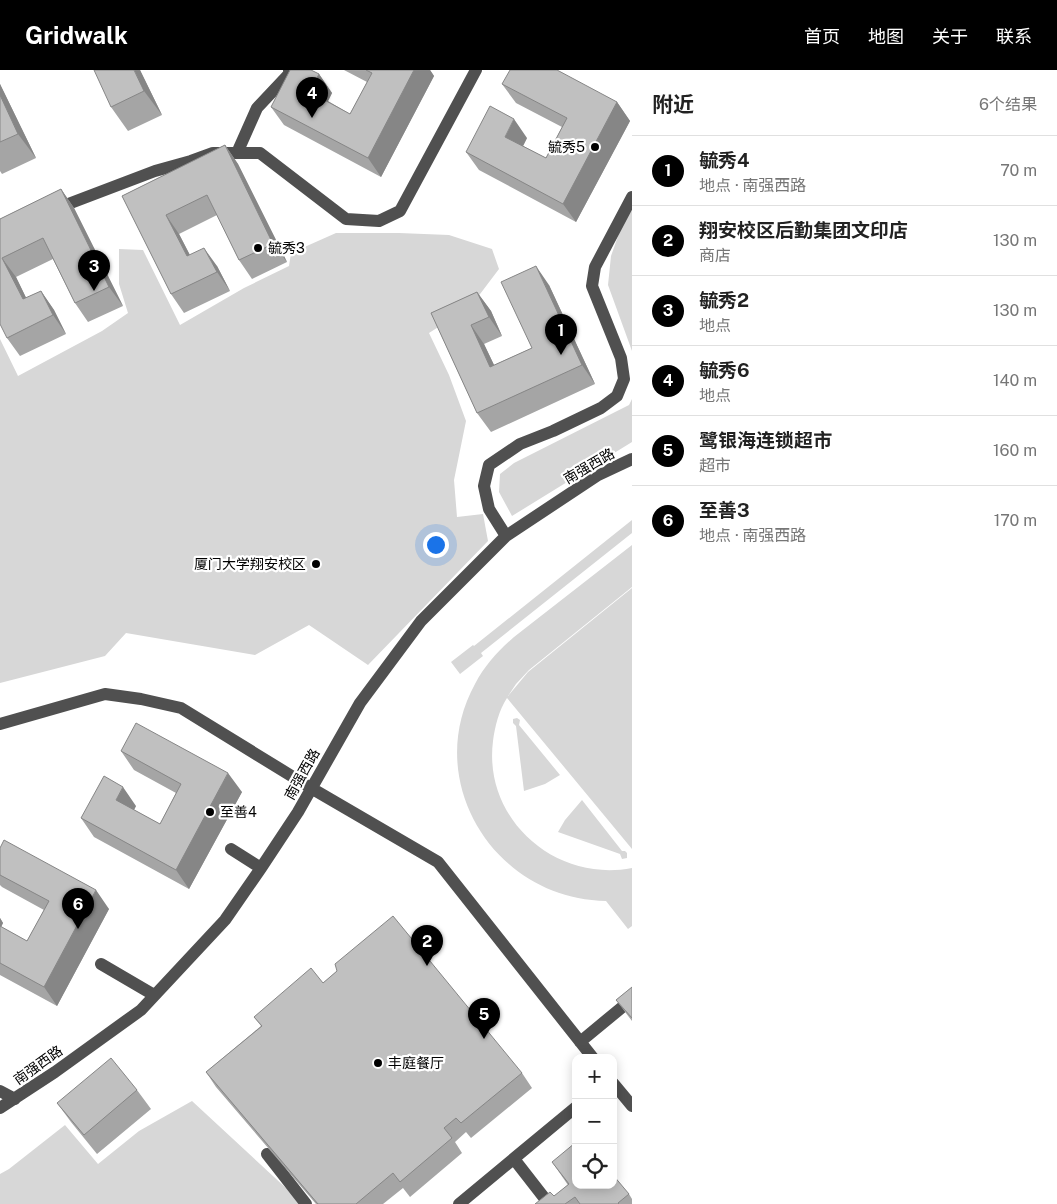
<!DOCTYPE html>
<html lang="zh">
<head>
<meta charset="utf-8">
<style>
  body { margin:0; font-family:"Public Sans","Noto Sans SC",sans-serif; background:#f6f6f6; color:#222 }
  .controls { position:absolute; right:15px; bottom:15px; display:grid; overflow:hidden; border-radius:10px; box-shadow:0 2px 12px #0003 }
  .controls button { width:45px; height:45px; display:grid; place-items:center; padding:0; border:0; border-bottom:1px solid #e0e0e0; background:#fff; color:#222; font:25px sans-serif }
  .you { position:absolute; left:435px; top:474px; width:18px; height:18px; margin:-12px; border:4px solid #fff; border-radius:50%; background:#1a73e8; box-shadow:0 0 0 8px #1a73e833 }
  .badge { display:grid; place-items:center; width:32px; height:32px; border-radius:50%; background:#000; color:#fff; font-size:16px; font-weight:700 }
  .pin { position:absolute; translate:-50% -41px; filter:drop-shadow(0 1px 2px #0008) }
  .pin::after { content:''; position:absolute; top:26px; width:18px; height:15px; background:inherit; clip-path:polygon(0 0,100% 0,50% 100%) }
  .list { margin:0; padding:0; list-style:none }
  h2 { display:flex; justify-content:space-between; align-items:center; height:65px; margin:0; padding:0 20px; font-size:21px }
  h2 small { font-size:16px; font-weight:400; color:#767676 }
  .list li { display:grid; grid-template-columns:32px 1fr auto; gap:15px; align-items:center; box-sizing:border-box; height:70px; padding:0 20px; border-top:1px solid #e0e0e0 }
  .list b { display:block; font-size:19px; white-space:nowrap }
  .list p { margin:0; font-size:16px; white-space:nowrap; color:#767676 }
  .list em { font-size:16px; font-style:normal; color:#767676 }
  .icon { flex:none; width:28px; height:28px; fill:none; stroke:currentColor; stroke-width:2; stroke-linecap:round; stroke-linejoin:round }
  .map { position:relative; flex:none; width:632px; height:1134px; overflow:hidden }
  header { display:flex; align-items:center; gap:30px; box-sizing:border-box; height:70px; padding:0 25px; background:#000; color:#fff }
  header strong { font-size:24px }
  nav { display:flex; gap:28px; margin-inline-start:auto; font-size:18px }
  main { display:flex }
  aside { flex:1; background:#fff }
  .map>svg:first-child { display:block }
  .green { fill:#d7d7d7 }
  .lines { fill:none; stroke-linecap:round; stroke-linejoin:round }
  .minor { stroke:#505050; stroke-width:12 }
  .wall { fill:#a5a5a5 }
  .shaded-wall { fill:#868686 }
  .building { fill:#c0c0c0; stroke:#868686 }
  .poi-dot { fill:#000; stroke:#fff; stroke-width:2 }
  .labels { text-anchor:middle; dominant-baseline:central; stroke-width:4.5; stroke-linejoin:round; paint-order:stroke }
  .poi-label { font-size:14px; fill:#000; stroke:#fff; text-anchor:start }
  .street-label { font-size:14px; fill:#000; stroke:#fff }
</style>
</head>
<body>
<header>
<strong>Gridwalk</strong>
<nav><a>首页</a><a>地图</a><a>关于</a><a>联系</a></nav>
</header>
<main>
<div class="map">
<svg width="632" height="1134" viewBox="0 0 632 1134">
  <rect width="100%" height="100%" fill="#fff"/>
  <path class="green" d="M 632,137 L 632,281 L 608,215 L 611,186 L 623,152 Z
    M 336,163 L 399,163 L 449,165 L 492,179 L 499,199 L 471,236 L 429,263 L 449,305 L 466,351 L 454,410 L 457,447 L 483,444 L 488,471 L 368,595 L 309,555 L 255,585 L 126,563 L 105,586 L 0,613 L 0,269 L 18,306 L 102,261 L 128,243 L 119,214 L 119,179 L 143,180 L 180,255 L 244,218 L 289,196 L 291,183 Z
    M 632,329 L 632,372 L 512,446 L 499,422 L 500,404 L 514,393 L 629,335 Z
    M 632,450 L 632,463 L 481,583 L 483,586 L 460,604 L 451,592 L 473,575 L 474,576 Z
    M 632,475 L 632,517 L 529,600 L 516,614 L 508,626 L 528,602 L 632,518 L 632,779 L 507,628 C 499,640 495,656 493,671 C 483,750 556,813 632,798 L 632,856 L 628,859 L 606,831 C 496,830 421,712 475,614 C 485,595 498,581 514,567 Z
    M 517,648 L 520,650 L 519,655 L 560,705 L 545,714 L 524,721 L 516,656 L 513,653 L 513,649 Z
    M 582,730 L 622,781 L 625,781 L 627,783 L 627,788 L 622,789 L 620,784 L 558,762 L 565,750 Z
    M 192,1031 L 300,1131 L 299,1134 L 0,1134 L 0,1104 L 9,1099 L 65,1055 L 98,1094 L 139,1061 Z"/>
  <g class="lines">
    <path class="minor" d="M 237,83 L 257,38 L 290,3 L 289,0
      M 55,139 L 155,101 L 191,91 L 213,83 L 260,83 L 346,149 L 379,151 L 400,141 L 476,0
      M 506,466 L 489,439 L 484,416 L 489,395 L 520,374 L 553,361 L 601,338 L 617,326 L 624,309 L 621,288 L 592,216 L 595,197 L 632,127
      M 0,654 L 105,624 L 141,629 L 181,638 L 311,718 L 438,792 L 593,988
      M 231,779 L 261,798
      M 101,894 L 154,925
      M 580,972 L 632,929
      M 613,1013 L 632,1036
      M 0,1021 L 15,1029
      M 0,1038 L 55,1002 L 141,940 L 225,850 L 261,798 L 298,742 L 360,633 L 421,551 L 506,466 L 598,405 L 632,389
      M 267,1084 L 306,1134
      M 514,1089 L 549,1134
      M 459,1134 L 576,1037"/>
  </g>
  <path class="wall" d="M 140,0 L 162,45 L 128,61 L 111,37 Z
    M 344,0 L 430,0 L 434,6 L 381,107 L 284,55 L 271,37 L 319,4 L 332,23 L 328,31 L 350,44 L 367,12 Z
    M 0,14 L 36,88 L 2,104 L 0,101 Z
    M 502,14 L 617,32 L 630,51 L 576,152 L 479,100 L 466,82 L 527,68 L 523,76 L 546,88 L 562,57 L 516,33 Z
    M 225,75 L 238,94 L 287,192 L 252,209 L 239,190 L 217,145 L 179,164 L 190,185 L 217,196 L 230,221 L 184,243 L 171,224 L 122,126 Z
    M 61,119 L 74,138 L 123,236 L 88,252 L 75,233 L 53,189 L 16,207 L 26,228 L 41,221 L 54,240 L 66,264 L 20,286 L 7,268 L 0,149 Z
    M 549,215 L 595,314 L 491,362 L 477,343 L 431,243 L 477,222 L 491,241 L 502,266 L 484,274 L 494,295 L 532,278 Z
    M 121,681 L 242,722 L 189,819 L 94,767 L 81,748 L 136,736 L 134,740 L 160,754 L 176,723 L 134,700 Z
    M 0,778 L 109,839 L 57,936 L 0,905 L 0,848 L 3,853 L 1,857 L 27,871 L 44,840 L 2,817 L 0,815 Z
    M 337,901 L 522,1003 L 532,1018 L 471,1068 L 466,1062 L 455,1072 L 462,1083 L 410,1127 L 403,1118 L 383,1134 L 316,1134 L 216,1017 L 206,1002 L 261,956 L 254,947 L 323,913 Z
    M 632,917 L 632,951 L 616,930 Z
    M 137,1020 L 151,1039 L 97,1084 L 71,1052 L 57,1033 Z
    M 552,1092 L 576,1115 L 629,1124 L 632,1129 L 632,1134 L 535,1134 L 554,1126 L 568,1115 Z"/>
  <path class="shaded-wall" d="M 134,0 L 140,0 L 162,45 L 144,21 Z
    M 414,0 L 430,0 L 434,6 L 381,107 L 368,88 Z
    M 319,4 L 332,23 L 323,41 L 310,22 Z
    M 0,14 L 36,88 L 18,64 L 0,25 Z
    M 617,32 L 630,51 L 576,152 L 563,134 Z
    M 514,49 L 527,68 L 518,86 L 505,67 Z
    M 225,75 L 238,94 L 287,192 L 273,174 Z
    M 61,119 L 74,138 L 123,236 L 109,217 Z
    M 166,145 L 179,164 L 200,205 L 187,186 Z
    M 204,178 L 217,196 L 230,221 L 217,202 Z
    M 2,188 L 16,207 L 36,248 L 23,229 Z
    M 536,196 L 549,215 L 595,314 L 582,295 Z
    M 41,221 L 54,240 L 66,264 L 53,245 Z
    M 477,222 L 491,241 L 502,266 L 489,247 Z
    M 471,255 L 484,274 L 504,316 L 490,297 Z
    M 228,703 L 242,722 L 189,819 L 176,800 Z
    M 123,717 L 136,736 L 129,749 L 116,730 Z
    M 96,820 L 109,839 L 57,936 L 44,917 Z
    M 0,848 L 3,853 L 0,859 Z"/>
  <path class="building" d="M 94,0 L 134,0 L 144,21 L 111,37 Z
    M 290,0 L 311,0 L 319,4 L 310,22 L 350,44 L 372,3 L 366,0 L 414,0 L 368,88 L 271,37 Z
    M 510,0 L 557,0 L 617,32 L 563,134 L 466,82 L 490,36 L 514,49 L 505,67 L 546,88 L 567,48 L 502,14 Z
    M 0,25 L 18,64 L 0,72 Z
    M 225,75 L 273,174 L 239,190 L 207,125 L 166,145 L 187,186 L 204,178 L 217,202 L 171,224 L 122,126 Z
    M 61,119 L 109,217 L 75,233 L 43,168 L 2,188 L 23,229 L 41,221 L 53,245 L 7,268 L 0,254 L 0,149 Z
    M 536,196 L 582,295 L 477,343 L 431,243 L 477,222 L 489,247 L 471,255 L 490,297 L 532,278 L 501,212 Z
    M 136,653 L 228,703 L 176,800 L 81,748 L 104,706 L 123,717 L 116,730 L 160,754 L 181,714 L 121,681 Z
    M 4,770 L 96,820 L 44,917 L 0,893 L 0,856 L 27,871 L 49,831 L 0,805 L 0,778 Z
    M 393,846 L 522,1003 L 461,1053 L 456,1048 L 444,1058 L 452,1068 L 400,1112 L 393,1103 L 356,1134 L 318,1134 L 206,1002 L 262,956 L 254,947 L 311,898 L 323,913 L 337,901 L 335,894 Z
    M 632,917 L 632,948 L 616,930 Z
    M 111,988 L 137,1020 L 84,1065 L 57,1033 Z
    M 575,1073 L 576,1115 L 613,1115 L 613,1105 L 629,1124 L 618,1133 L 619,1134 L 580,1134 L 575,1127 L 565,1134 L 535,1134 L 550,1122 L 554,1126 L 569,1114 L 552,1092 Z"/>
  <g class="poi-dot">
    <circle cx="595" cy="77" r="5"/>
    <circle cx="258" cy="178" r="5"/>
    <circle cx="316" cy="494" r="5"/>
    <circle cx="210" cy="742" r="5"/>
    <circle cx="378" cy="993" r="5"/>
  </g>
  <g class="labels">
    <g class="poi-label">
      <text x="585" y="77" text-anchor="end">毓秀5</text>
      <text x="268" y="178">毓秀3</text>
      <text x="306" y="494" text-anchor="end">厦门大学翔安校区</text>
      <text x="220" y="742">至善4</text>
      <text x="388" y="993">丰庭餐厅</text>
    </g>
    <g class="street-label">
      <text transform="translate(589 396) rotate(-30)">南强西路</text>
      <text transform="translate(302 704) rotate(-61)">南强西路</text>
      <text transform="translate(38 995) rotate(-35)">南强西路</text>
    </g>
  </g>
</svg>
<div class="controls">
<button>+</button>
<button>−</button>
<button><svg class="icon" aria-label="locate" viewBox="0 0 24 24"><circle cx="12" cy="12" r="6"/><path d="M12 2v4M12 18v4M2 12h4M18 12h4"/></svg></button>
</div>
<div class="you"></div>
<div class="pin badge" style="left:561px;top:285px">1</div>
<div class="pin badge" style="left:427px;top:896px">2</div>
<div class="pin badge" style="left:94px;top:221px">3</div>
<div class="pin badge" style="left:312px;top:48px">4</div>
<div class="pin badge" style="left:484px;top:969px">5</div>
<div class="pin badge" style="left:78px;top:859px">6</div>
</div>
<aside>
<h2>附近<small>6个结果</small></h2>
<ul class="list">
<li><span class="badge">1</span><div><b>毓秀4</b><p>地点 · 南强西路</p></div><em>70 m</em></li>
<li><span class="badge">2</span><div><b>翔安校区后勤集团文印店</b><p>商店</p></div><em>130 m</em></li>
<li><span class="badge">3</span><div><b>毓秀2</b><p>地点</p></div><em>130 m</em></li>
<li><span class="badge">4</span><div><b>毓秀6</b><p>地点</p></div><em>140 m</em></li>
<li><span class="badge">5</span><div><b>鹭银海连锁超市</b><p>超市</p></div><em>160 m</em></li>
<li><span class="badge">6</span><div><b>至善3</b><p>地点 · 南强西路</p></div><em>170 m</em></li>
</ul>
</aside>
</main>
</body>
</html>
